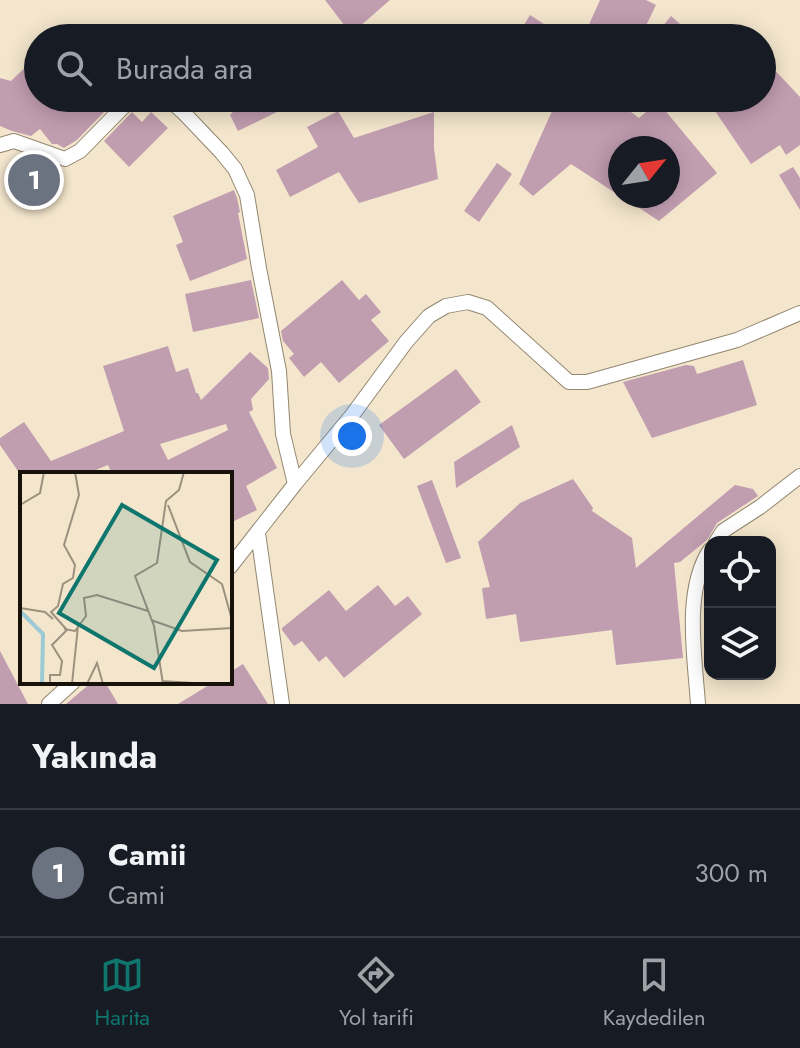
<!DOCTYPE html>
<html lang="tr">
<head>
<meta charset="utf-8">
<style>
  body { margin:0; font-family:Jost,sans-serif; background:#20242c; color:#f1f3f6 }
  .controls { position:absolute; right:24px; bottom:24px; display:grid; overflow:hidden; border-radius:16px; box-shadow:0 4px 20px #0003 }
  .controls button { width:72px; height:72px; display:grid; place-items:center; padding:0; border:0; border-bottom:2px solid #363941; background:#171b24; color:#f1f3f6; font:40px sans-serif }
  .compass { position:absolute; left:608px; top:136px; width:72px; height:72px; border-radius:50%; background:#171b24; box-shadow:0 4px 20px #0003; rotate:60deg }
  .you { position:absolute; left:352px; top:436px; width:28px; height:28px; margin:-20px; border:6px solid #fff; border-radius:50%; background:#1a73e8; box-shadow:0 0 0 12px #1a73e833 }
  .badge { display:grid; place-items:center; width:52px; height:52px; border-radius:50%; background:#0f766e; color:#fff; font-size:26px; font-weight:700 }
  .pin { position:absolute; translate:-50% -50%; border:4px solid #fff; box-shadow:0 2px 8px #0006 }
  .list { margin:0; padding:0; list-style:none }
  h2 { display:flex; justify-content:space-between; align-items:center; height:104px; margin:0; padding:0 32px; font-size:34px }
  h2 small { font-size:26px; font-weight:400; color:#9ea1a6 }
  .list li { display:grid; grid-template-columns:52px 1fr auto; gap:24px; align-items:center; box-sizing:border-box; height:128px; padding:0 32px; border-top:2px solid #363941 }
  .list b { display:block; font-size:30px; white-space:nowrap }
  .list p { margin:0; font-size:26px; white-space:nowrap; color:#9ea1a6 }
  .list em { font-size:26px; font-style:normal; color:#9ea1a6 }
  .icon { flex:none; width:44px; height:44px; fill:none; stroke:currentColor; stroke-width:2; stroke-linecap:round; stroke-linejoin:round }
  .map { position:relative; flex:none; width:800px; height:704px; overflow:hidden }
  .search { position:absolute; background:#171b24; box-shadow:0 4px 20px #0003; left:24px; right:24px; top:24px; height:88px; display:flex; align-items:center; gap:20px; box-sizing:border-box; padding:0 28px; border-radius:44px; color:#9ea1a6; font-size:30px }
  .sheet { height:232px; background:#171b24 }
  nav { display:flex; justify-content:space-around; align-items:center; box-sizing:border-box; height:112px; border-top:2px solid #363941; background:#171b24; font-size:22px; color:#9ea1a6 }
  nav a { display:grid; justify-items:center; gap:4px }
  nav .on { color:#0f766e }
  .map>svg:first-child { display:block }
  .building { fill:#c19db0; fill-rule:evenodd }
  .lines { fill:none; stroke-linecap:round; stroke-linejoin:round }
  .minor-casing { stroke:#92866f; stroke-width:16 }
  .minor { stroke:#fff; stroke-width:14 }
  .inset-river { fill:none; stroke:#9bc9d4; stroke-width:4 }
  .inset-road { fill:none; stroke:#9c917f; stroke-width:2 }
  .view { fill:#0f766e; fill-opacity:0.15; stroke:#0f766e; stroke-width:4 }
  .inset-edge { fill:none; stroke:#171209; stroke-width:4 }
</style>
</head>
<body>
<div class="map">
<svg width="800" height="704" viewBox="0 0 800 704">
  <rect width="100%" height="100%" fill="#f4e6cd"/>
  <path class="building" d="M 325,0 L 390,0 L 351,34 Z
    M 600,0 L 646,0 L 656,5 L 640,38 L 583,38 Z
    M 530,15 L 547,26 L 571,38 L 516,38 Z
    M 671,16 L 696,38 L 653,38 Z
    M 38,55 L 38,98 L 94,98 L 105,111 L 77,140 L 64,148 L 57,144 L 52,144 L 40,129 L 31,136 L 12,131 L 0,126 L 0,78 L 11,81 Z
    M 770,65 L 800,97 L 800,145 L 786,155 L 780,145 L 751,164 L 713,108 L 728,98 L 762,98 L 762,70 Z
    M 256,98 L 277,98 L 283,109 L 238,131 L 230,115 L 236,108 Z
    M 558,98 L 612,98 L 639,118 L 658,102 L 717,173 L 659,221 L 621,196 L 668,196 L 668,148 L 620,148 L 620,196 L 571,164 L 533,196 L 519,184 Z
    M 338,111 L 354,138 L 434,112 L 434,148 L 438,179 L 359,203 L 339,172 L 290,197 L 276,170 L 318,147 L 307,127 Z
    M 132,112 L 142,122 L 151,112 L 168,128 L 129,167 L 104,141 Z
    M 497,163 L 512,174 L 479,222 L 464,211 Z
    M 34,165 L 47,172 L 33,195 L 21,187 Z
    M 793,167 L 800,178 L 800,210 L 779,175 Z
    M 234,190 L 237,198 L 240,212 L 238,213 L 247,259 L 190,281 L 176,245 L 183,242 L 173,216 Z
    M 251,280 L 259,318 L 193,332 L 185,294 Z
    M 342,280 L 359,300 L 366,294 L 381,312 L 371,320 L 389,341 L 339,383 L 321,362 L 304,377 L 289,358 L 294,354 L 283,341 L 281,331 Z
    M 168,346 L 176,372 L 188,368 L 196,393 L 198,393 L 201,400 L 250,352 L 268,368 L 269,379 L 251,399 L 253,410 L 249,412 L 277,468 L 246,486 L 257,510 L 230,523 L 230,474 L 112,474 L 108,465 L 86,474 L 20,474 L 0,445 L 0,438 L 24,422 L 51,461 L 124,431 L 103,366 ZM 226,424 L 228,430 L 168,460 L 160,444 Z
    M 743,360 L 757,405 L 652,438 L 623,382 L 686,365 L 694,366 L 697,374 Z
    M 456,369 L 481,402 L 404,459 L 379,425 Z
    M 512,425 L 520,447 L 456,488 L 454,462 Z
    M 573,479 L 593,508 L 592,511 L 632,538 L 636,568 L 735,485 L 753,489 L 758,496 L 717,523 L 707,540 L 680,562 L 674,563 L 683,658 L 616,665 L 612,630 L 520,642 L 516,614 L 486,619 L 482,588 L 490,587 L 478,542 L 520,503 Z
    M 432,480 L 461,558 L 446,563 L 417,486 Z
    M 378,585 L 395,606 L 408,596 L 422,614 L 344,678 L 326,656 L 319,662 L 302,641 L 294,646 L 282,630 L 282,628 L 329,590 L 346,611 Z
    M 0,651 L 28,704 L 0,704 Z
    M 243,664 L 268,704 L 178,704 L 214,682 L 230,682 L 230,672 Z
    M 92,682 L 105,682 L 118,704 L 66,704 Z"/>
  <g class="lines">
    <g class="minor-casing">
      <path id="minor" d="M 167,98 L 183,112 L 222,153 L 235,169 L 247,195 L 259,268 L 279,371 L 283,434 L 295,484
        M 0,145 L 14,141 L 65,159 L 80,151 L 132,98
        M 258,533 L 282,704
        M 716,542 L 723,531 L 760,507 L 800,476
        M 230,567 L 295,484 L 353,414 L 406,342 L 429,316 L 446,306 L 468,302 L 487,308 L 569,382 L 587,382 L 737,340 L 800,313
        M 49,704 L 73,682
        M 698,704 C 695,658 683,591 710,550"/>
    </g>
    <use href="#minor" class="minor"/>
  </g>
  <g transform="translate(20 472)">
    <rect width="212" height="212" fill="#f4e6cd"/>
    <path class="inset-river" d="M 0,139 L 23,162 L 22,212"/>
    <path class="inset-road" d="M 0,33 L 20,21 L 24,0M 148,33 L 170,90 L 202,112 L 212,148M 0,136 L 25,140 L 33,147M 131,148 L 162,159 L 212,156M 44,157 L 55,159 L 66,144 L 64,126 L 77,123 L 128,139M 142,209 L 189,212M 30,212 L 30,203 L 40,203 L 42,189 L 32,173 L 47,158 L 31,140 L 38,134 L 43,112 L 53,106 L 55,93 L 44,73 L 59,23 L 55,0M 52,212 L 58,154M 67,212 L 77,191 L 83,212M 143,212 L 134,154 L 115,104 L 137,91 L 146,29 L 159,18 L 164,0"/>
    <path class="view" d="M 102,33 L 197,88 L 134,196 L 39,141 Z"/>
    <rect width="212" height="212" class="inset-edge"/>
  </g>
</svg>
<div class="controls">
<button><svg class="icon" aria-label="locate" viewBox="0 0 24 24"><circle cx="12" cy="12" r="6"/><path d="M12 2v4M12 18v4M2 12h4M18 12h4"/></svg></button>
<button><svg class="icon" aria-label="layers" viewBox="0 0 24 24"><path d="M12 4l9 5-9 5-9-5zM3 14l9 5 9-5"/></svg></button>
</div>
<svg class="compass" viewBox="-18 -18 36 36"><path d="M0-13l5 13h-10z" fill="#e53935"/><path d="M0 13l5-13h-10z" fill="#9ea1a6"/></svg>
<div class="you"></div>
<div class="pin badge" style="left:34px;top:180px;background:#6b7280">1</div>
<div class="search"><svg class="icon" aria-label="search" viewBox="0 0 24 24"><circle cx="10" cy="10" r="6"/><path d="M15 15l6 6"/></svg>Burada ara</div>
</div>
<section class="sheet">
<h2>Yakında<small></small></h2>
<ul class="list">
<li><span class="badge" style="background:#6b7280">1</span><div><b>Camii</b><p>Cami</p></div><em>300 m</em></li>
</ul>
</section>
<nav>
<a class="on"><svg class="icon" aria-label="map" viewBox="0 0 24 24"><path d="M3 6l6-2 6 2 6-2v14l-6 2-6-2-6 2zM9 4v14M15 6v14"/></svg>Harita</a>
<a><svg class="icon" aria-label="directions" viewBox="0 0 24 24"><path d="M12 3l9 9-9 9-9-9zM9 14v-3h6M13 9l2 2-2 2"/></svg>Yol tarifi</a>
<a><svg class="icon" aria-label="saved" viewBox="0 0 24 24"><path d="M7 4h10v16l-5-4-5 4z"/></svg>Kaydedilen</a>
</nav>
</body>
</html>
